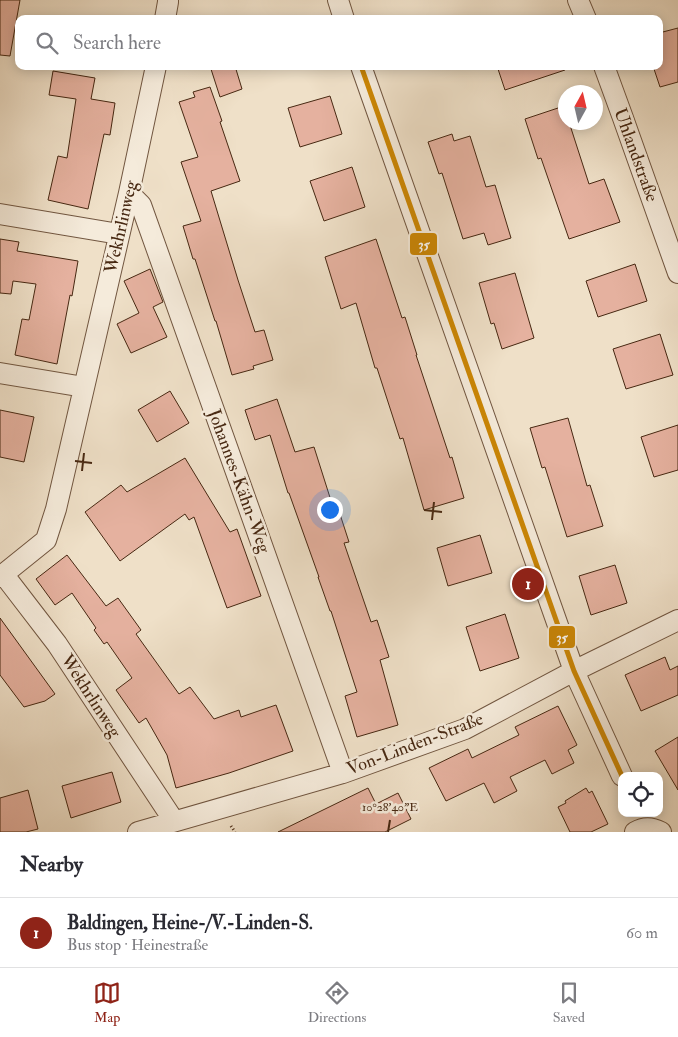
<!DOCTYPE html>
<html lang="en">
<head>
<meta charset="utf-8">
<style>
  body { margin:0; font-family:"IM FELL Double Pica",serif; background:#f2f2f3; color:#2b2b33 }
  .controls { position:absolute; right:15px; bottom:15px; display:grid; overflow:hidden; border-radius:10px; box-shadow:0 2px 12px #0003 }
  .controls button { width:45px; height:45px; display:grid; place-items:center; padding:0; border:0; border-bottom:1px solid #e1e1e2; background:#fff; color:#2b2b33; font:25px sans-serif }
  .compass { position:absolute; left:558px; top:85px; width:45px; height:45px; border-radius:50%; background:#fff; box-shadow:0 2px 12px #0003; rotate:8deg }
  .you { position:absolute; left:329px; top:509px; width:18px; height:18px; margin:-12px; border:4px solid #fff; border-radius:50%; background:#1a73e8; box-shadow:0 0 0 8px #1a73e833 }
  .badge { display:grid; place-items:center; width:32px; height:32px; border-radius:50%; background:#8f2418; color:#fff; font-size:16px; font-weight:700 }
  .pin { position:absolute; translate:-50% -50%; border:2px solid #fff; box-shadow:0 1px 5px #0006 }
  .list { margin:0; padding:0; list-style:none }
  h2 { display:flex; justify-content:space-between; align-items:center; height:65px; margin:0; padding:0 20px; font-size:21px }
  h2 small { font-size:16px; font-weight:400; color:#7c7c81 }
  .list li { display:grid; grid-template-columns:32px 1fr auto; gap:15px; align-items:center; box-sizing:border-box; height:70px; padding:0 20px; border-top:1px solid #e1e1e2 }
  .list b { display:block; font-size:19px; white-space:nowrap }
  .list p { margin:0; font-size:16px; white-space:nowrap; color:#7c7c81 }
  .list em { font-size:16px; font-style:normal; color:#7c7c81 }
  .icon { flex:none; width:28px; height:28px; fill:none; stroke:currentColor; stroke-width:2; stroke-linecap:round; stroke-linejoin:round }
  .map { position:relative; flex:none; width:678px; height:832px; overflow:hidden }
  .search { position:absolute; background:#fff; box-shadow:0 2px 12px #0003; left:15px; right:15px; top:15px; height:55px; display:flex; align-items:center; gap:12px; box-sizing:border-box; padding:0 18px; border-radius:10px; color:#7c7c81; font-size:19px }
  .sheet { height:135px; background:#fff }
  nav { display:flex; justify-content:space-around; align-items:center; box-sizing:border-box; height:70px; border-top:1px solid #e1e1e2; background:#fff; font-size:14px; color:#7c7c81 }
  nav a { display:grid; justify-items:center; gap:2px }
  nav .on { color:#8f2418 }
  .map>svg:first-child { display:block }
  .building { fill:#e5b19f; stroke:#472812 }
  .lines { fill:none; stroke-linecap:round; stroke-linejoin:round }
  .minor-casing { stroke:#715640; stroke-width:22 }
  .path { stroke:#472812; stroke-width:3; stroke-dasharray:1 2.5; stroke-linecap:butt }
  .minor { stroke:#f5ebdb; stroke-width:20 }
  .bus-1-casing { stroke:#f5ebdb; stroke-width:9 }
  .bus-1 { stroke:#cb8604; stroke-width:5 }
  .ticks { fill:none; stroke:#472812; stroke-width:2 }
  .labels { text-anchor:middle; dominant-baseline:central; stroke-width:5; stroke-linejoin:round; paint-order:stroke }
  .street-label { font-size:18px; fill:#472812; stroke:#f5ebdb }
  .ticks-label { font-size:12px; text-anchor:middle; fill:#472812; stroke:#f5ebdb; stroke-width:5; stroke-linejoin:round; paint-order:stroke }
  .line-badge { stroke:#f5ebdb; stroke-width:2 }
  .badge-label { font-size:14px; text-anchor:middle; font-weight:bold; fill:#fff }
</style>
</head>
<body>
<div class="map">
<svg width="678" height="832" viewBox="0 0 678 832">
  <rect width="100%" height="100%" fill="#efe0c8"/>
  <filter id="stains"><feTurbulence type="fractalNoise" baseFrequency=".004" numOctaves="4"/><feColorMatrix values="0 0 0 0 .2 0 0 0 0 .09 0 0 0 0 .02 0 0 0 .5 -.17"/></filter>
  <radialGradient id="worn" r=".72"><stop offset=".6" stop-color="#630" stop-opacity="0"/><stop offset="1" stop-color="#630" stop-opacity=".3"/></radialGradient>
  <path class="building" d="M 0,0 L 20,0 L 10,56 L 0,55 Z
    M 678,28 L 678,82 L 660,87 L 653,66 L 659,66 L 659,33 Z
    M 210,66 L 235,66 L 242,89 L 220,97 Z
    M 497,66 L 565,66 L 565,70 L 505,90 Z
    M 53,71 L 95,78 L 91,99 L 115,103 L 110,135 L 104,134 L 88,209 L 48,200 L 58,156 L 67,158 L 76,99 L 49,95 Z
    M 210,87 L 222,121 L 220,122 L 240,181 L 211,191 L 238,280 L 255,332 L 264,330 L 273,360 L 253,366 L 254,369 L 232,375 L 216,321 L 215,321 L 195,259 L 193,259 L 183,226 L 201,221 L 181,162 L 198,157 L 179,102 L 195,97 L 193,92 Z
    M 330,96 L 342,134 L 300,147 L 288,108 Z
    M 564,106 L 566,111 L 566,122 L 569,122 L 589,184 L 604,179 L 620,222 L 569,239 L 541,158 L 538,159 L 525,119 Z
    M 452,134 L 454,141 L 470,136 L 486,187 L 495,185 L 511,238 L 488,245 L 484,233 L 463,239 L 442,173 L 439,174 L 428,142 Z
    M 352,167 L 365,207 L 324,221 L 310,181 Z
    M 0,239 L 19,242 L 17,251 L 78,261 L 72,296 L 70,295 L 57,364 L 15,355 L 22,319 L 29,320 L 36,284 L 13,281 L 11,294 L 0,293 Z
    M 376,239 L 402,318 L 405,317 L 417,355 L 416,355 L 450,458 L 452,457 L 464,498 L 424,510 L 403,438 L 400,439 L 377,368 L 375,368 L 356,303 L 341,309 L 325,257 Z
    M 635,264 L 647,301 L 598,317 L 586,281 Z
    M 150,269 L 163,302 L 153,307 L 167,337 L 131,353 L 117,324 L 139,313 L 124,281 Z
    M 515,273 L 534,338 L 502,349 L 494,323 L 491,324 L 479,283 Z
    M 660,334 L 673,375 L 626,389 L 613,349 Z
    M 170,391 L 189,423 L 157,442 L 138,410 Z
    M 277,399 L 295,452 L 314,447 L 333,507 L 337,505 L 349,542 L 344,543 L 371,622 L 377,620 L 389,657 L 380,660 L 398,725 L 357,737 L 345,696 L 357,692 L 331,611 L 330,611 L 318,577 L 319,577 L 289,493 L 288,493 L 270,435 L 255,440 L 245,410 Z
    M 0,410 L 34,417 L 24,462 L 0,457 Z
    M 568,418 L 587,486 L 590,485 L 603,526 L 567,537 L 545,467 L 542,468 L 530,428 Z
    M 678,425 L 678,470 L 654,477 L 641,437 Z
    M 185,458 L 230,532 L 237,529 L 261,596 L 227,608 L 194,517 L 189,520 L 185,514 L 120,561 L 85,512 L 121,485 L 127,492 Z
    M 480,535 L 492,573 L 448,586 L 437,548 Z
    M 67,555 L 106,606 L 118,598 L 141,630 L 136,634 L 179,694 L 190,687 L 214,719 L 239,710 L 241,717 L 276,705 L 293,751 L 229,773 L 176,788 L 167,755 L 146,718 L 139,723 L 116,690 L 132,678 L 107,642 L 104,644 L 94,630 L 96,628 L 72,593 L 55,605 L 36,579 Z
    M 615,565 L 627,603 L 591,615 L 579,576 Z
    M 505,614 L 519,658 L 480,671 L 466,627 Z
    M 0,618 L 55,694 L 45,701 L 24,707 L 0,675 Z
    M 665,657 L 670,670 L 678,666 L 678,695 L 641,711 L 625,675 Z
    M 558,706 L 577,745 L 568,750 L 574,763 L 552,774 L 545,760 L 510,777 L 517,791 L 494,803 L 484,783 L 446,801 L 429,768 L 468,749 L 472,758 L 519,735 L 515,727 Z
    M 678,737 L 678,790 L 655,751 Z
    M 112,772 L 121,802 L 71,818 L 62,786 Z
    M 368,788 L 376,804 L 398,793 L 411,819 L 385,832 L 278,832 Z
    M 586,788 L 589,793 L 592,791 L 608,824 L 591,832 L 570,832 L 558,807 L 566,803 L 565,801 Z
    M 28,790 L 38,829 L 26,832 L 0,832 L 0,798 Z"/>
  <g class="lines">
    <g class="minor-casing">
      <path id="minor" d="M 338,0 L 344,19
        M 578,0 L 586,19
        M 165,19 L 168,2 L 168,0
        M 361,66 L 574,671 L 622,776
        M 604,66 L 623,118 L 678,273
        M 129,193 L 141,205 L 343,773
        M 0,214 L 119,234
        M 0,373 L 84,387
        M 4,575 L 57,644 L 174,821
        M 0,577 L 46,540 L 56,509 L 129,193 L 156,66
        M 138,832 L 343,773 L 465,729 L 574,671 L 678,620
        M 635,832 C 644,827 651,827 661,832"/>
    </g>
    <path class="path" d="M 231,826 L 235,832"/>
    <use href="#minor" class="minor"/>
    <g class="bus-1-casing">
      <path id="bus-1" d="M 361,66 L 574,671 L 622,776"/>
    </g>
    <use href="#bus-1" class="bus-1"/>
  </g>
  <path class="ticks" d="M 75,461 L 92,463M 82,471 L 84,453M 424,510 L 442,512M 432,520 L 434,502M 388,832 L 390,820"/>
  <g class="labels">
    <g class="street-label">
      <text transform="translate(636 155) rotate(70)">Uhlandstraße</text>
      <text transform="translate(121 227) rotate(-77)">Wekhrlinweg</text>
      <text transform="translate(239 481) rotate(70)">Johannes-Kähn-Weg</text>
      <text transform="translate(91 696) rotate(57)">Wekhrlinweg</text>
      <text transform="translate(415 744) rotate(-21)">Von-Linden-Straße</text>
    </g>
  </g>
  <g class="ticks-label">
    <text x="390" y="811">10°28'40"E</text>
  </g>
  <g class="line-badge">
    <rect x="409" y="232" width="29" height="24" rx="5" fill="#cb8604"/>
    <rect x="548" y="625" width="28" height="24" rx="5" fill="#cb8604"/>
  </g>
  <g class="badge-label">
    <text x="424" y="249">35</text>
    <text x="562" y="642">35</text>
  </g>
  <rect width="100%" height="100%" filter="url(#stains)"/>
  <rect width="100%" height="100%" fill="url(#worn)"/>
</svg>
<div class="controls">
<button><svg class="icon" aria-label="locate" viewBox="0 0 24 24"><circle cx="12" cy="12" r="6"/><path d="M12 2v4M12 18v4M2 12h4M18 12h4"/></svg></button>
</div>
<svg class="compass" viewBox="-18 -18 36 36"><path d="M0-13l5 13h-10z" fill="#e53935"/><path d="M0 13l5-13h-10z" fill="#7c7c81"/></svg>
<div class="you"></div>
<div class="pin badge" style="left:528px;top:584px">1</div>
<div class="search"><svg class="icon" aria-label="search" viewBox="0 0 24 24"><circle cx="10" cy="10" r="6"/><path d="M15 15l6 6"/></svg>Search here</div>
</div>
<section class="sheet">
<h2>Nearby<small></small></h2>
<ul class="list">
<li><span class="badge">1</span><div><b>Baldingen, Heine-/V.-Linden-S.</b><p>Bus stop · Heinestraße</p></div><em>60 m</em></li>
</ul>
</section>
<nav>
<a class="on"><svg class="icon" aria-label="map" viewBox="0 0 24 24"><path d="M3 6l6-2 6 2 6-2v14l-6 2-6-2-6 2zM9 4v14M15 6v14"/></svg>Map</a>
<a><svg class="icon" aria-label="directions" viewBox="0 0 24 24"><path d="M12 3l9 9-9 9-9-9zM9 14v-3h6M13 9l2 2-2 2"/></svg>Directions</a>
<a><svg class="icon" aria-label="saved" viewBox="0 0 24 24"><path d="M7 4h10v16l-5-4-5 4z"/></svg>Saved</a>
</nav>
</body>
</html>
